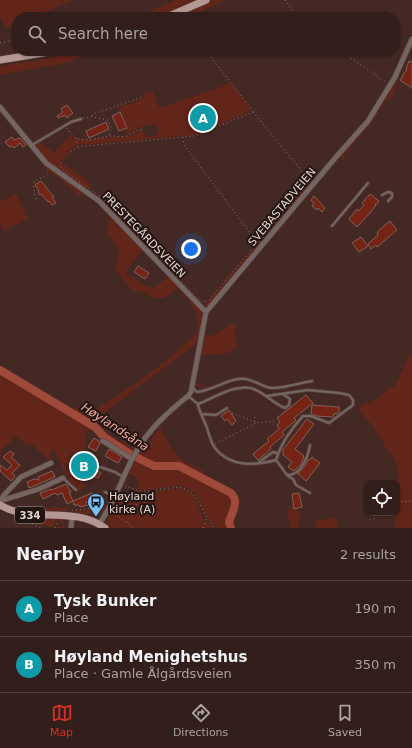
<!DOCTYPE html>
<html lang="en">
<head>
<meta charset="utf-8">
<style>
  body { margin:0; font-family:"DejaVu Sans",sans-serif; background:#3a2723; color:#f1f3f6 }
  .controls { position:absolute; right:12px; bottom:12px; display:grid; overflow:hidden; border-radius:8px; box-shadow:0 1px 3px #0004 }
  .controls button { width:36px; height:36px; display:grid; place-items:center; padding:0; border:0; border-bottom:1px solid #4d3c39; background:#321e1a; color:#f1f3f6; font:20px sans-serif }
  .you { position:absolute; left:191px; top:249px; width:14px; height:14px; margin:-10px; border:3px solid #fff; border-radius:50%; background:#1a73e8; box-shadow:0 0 0 6px #1a73e833 }
  .badge { display:grid; place-items:center; width:26px; height:26px; border-radius:50%; background:#d93025; color:#fff; font-size:13px; font-weight:700 }
  .pin { position:absolute; translate:-50% -50%; border:2px solid #fff; box-shadow:0 1px 4px #0006 }
  .list { margin:0; padding:0; list-style:none }
  h2 { display:flex; justify-content:space-between; align-items:center; height:52px; margin:0; padding:0 16px; font-size:17px }
  h2 small { font-size:13px; font-weight:400; color:#a8a2a2 }
  .list li { display:grid; grid-template-columns:26px 1fr auto; gap:12px; align-items:center; box-sizing:border-box; height:56px; padding:0 16px; border-top:1px solid #4d3c39 }
  .list b { display:block; font-size:15px; white-space:nowrap }
  .list p { margin:0; font-size:13px; white-space:nowrap; color:#a8a2a2 }
  .list em { font-size:13px; font-style:normal; color:#a8a2a2 }
  .icon { flex:none; width:22px; height:22px; fill:none; stroke:currentColor; stroke-width:2; stroke-linecap:round; stroke-linejoin:round }
  .map { position:relative; flex:none; width:412px; height:528px; overflow:hidden }
  .search { position:absolute; background:#321e1a; box-shadow:0 1px 3px #0004; left:12px; right:12px; top:12px; height:44px; display:flex; align-items:center; gap:10px; box-sizing:border-box; padding:0 14px; border-radius:16px; color:#a8a2a2; font-size:15px }
  .sheet { height:164px; background:#321e1a }
  nav { display:flex; justify-content:space-around; align-items:center; box-sizing:border-box; height:56px; border-top:1px solid #4d3c39; background:#321e1a; font-size:11px; color:#a8a2a2 }
  nav a { display:grid; justify-items:center; gap:2px }
  nav .on { color:#d93025 }
  .map>svg:first-child { display:block }
  .green { fill:#62251a }
  .lines { fill:none; stroke-linecap:round; stroke-linejoin:round }
  .river { stroke:#9e4939; stroke-width:8 }
  .building { fill:#742315; stroke:#80615a }
  .service-casing { stroke:#604742; stroke-width:3.5 }
  .minor-casing { stroke:#604742; stroke-width:6 }
  .primary-casing { stroke:#604742; stroke-width:8 }
  .path { stroke:#8e7672; stroke-width:1; stroke-dasharray:1 3; stroke-linecap:butt }
  .service { stroke:#736562; stroke-width:2 }
  .minor { stroke:#736562; stroke-width:4.5 }
  .primary { stroke:#b59892; stroke-width:7 }
  .labels { text-anchor:middle; dominant-baseline:central; stroke-width:4; stroke-linejoin:round; paint-order:stroke }
  .shield { fill:#211512; stroke:#ab9a96; stroke-width:1 }
  .shield-label { font-size:10px; font-weight:bold; fill:#e6d3cf }
  .street-label { font-size:11px; fill:#e6d3cf; stroke:#211512 }
  .poi-label { font-size:11px; fill:#e6d3cf; stroke:#211512; text-anchor:start }
  .water-label { font-size:12px; font-style:italic; fill:#f2aa9b; stroke:#211512 }
</style>
</head>
<body>
<div class="map">
<svg width="412" height="528" viewBox="0 0 412 528">
  <rect width="100%" height="100%" fill="#432823"/>
  <path class="green" d="M 0,0 L 73,0 L 33,17 L 17,17 L 17,24 L 7,28 L 0,17 Z
    M 175,0 L 198,0 L 158,17 L 137,17 Z
    M 214,0 L 226,0 L 189,17 L 176,17 Z
    M 78,51 L 95,51 L 66,63 L 0,75 L 0,66 L 41,60 Z
    M 395,81 L 398,82 L 391,99 L 385,102 L 373,120 L 344,155 L 345,161 L 342,158 L 341,153 C 361,131 383,109 395,81 Z
    M 231,83 L 249,106 L 250,110 L 248,112 L 197,135 L 82,145 L 80,144 L 76,145 L 60,162 L 87,180 L 90,187 L 89,189 L 116,212 L 201,304 L 114,213 L 87,190 L 81,195 L 79,196 L 56,175 L 48,172 L 34,153 L 36,149 L 33,145 L 39,141 L 54,153 L 70,135 L 75,139 L 83,140 L 113,137 L 128,137 L 142,130 L 147,137 L 152,137 L 158,134 L 159,130 L 155,125 L 144,125 L 143,127 L 137,128 L 127,135 L 118,107 L 135,102 L 144,98 L 143,95 L 153,91 L 157,104 L 160,108 Z
    M 306,178 L 309,181 L 315,179 L 210,303 L 207,306 L 204,306 L 291,204 L 305,187 L 307,183 Z
    M 16,194 L 28,219 L 3,231 L 0,223 L 0,201 Z
    M 110,215 L 143,248 L 125,273 L 146,286 L 154,288 L 167,277 L 170,277 C 178,286 200,303 202,315 C 203,323 199,335 197,343 L 100,416 L 99,424 C 104,430 109,435 116,439 C 123,443 129,444 135,450 L 133,455 L 106,440 L 93,428 L 87,431 L 85,450 L 71,453 L 73,454 L 67,457 L 74,460 L 71,465 L 73,466 L 70,469 L 66,463 L 65,464 L 66,469 L 69,473 L 72,472 L 72,474 L 83,477 L 81,482 L 86,485 L 80,491 L 67,478 L 70,476 L 68,475 L 66,476 L 54,449 L 50,454 L 51,461 L 49,461 L 32,444 L 28,446 L 23,444 L 23,441 L 13,435 L 13,440 L 1,450 L 0,456 L 0,368 L 68,407 L 91,412 C 121,394 157,369 183,346 C 187,342 194,338 197,333 C 197,333 198,328 198,328 C 200,314 187,297 178,288 L 164,298 L 155,298 L 140,291 L 133,291 L 115,269 L 120,252 L 107,233 Z
    M 233,323 L 236,328 L 235,332 L 237,347 C 233,352 224,355 217,355 C 211,356 204,351 200,358 C 197,365 197,376 196,383 C 202,387 208,387 215,385 L 208,388 L 195,386 L 204,334 C 213,340 224,327 233,323 Z
    M 412,354 L 412,528 L 395,528 L 395,513 L 397,513 L 397,483 L 399,472 L 395,460 L 385,446 L 372,425 L 359,411 L 359,407 L 379,398 L 385,391 L 395,386 L 409,356 Z
    M 160,427 L 170,446 L 181,460 L 204,471 L 203,473 L 240,498 C 234,505 225,519 230,528 C 226,528 221,528 218,528 C 204,524 203,495 186,488 C 174,483 152,492 137,489 L 139,480 L 129,473 L 141,447 L 151,446 L 151,439 Z
    M 170,489 C 174,489 179,488 183,489 C 196,491 202,514 205,524 L 206,521 L 214,528 L 110,528 C 104,519 113,505 117,497 L 131,503 L 137,491 L 148,492 Z
    M 111,498 L 112,498 C 109,505 107,512 99,514 L 98,512 L 92,512 L 92,514 L 40,513 L 37,508 L 65,507 L 68,509 L 65,511 L 67,513 L 73,511 L 102,508 L 105,506 Z
    M 291,505 L 295,509 L 301,513 L 298,522 L 299,528 L 291,528 L 287,513 Z
    M 30,517 L 59,519 L 64,522 L 64,528 L 56,528 L 58,525 L 61,528 L 63,526 L 59,520 L 57,520 L 52,528 C 44,522 35,528 29,519 Z
    M 331,518 L 336,519 L 338,525 L 336,528 L 317,528 L 315,520 L 321,520 Z"/>
  <g class="lines">
    <path class="river" d="M 0,370 L 95,427 L 104,437 L 130,454 L 154,466 L 179,466 L 231,493 C 240,502 232,512 229,522 L 231,528"/>
  </g>
  <path class="building" d="M 409,61 L 412,62 L 412,88 L 400,80 L 403,76 L 403,74 L 407,70 L 406,69 Z
    M 67,105 L 73,113 L 67,118 L 65,115 L 58,118 L 57,116 L 63,112 L 61,109 Z
    M 120,112 L 127,128 L 119,131 L 112,116 Z
    M 106,122 L 109,129 L 89,138 L 86,131 Z
    M 12,137 L 14,140 L 20,138 L 26,145 L 23,147 L 20,143 L 14,148 L 12,146 L 10,147 L 5,142 Z
    M 41,181 L 54,197 L 52,198 L 56,203 L 52,205 L 49,201 L 48,202 L 41,194 L 40,195 L 38,192 L 39,191 L 35,185 Z
    M 370,194 L 379,201 L 377,204 L 375,204 L 376,205 L 370,213 L 357,227 L 349,219 L 357,209 L 359,211 L 364,205 L 362,203 Z
    M 314,196 L 325,208 L 322,212 L 318,208 L 317,210 L 312,206 L 314,203 L 311,200 Z
    M 390,221 L 397,230 L 377,247 L 376,245 L 371,249 L 368,244 L 378,235 L 377,232 Z
    M 361,237 L 368,246 L 359,252 L 352,243 Z
    M 138,266 L 149,273 L 145,279 L 134,272 Z
    M 306,395 L 313,403 L 294,418 L 296,420 L 294,422 L 282,432 L 284,435 L 270,447 L 271,449 L 258,460 L 253,454 L 269,441 L 267,439 L 279,429 L 277,425 L 280,422 L 277,418 Z
    M 312,405 L 339,407 L 339,413 L 334,414 L 333,417 L 317,416 L 311,414 Z
    M 229,410 L 236,421 L 232,425 L 227,419 L 225,421 L 221,416 Z
    M 307,419 L 314,424 L 295,449 L 304,456 L 301,464 L 294,471 L 288,467 L 292,462 L 283,455 L 284,453 L 282,451 Z
    M 94,438 L 99,441 L 100,443 L 96,451 L 88,447 Z
    M 109,449 L 122,457 L 118,463 L 105,456 Z
    M 10,451 L 14,454 L 11,457 L 20,465 L 12,473 L 15,476 L 11,481 L 0,471 L 0,465 L 7,470 L 12,465 L 3,457 Z
    M 76,457 L 101,473 L 98,478 L 94,476 L 91,478 L 86,475 L 86,474 L 80,470 L 80,469 L 72,464 Z
    M 312,457 L 320,463 L 306,481 L 298,474 L 305,466 L 309,459 L 310,460 Z
    M 52,471 L 55,477 L 29,488 L 27,482 L 34,479 L 39,480 L 38,477 Z
    M 66,484 L 71,492 L 69,492 L 73,501 L 92,493 L 93,497 L 86,502 L 88,505 L 80,507 L 79,505 L 74,505 L 73,501 L 67,504 L 62,493 L 57,495 L 55,493 L 43,499 L 40,493 L 51,489 L 52,490 Z
    M 299,493 L 302,507 L 294,509 L 292,494 Z"/>
  <g class="lines">
    <g class="service-casing">
      <path id="service" d="M 32,145 L 71,122 L 81,119
        M 382,195 L 388,192 L 392,193 L 392,197 L 388,201
        M 332,226 L 368,183
        M 193,388 L 197,392 C 213,390 224,381 238,379 C 253,377 261,388 273,388 C 285,388 300,383 312,381
        M 188,396 L 198,404 C 214,398 239,381 256,390 C 267,395 274,404 285,408 L 289,405 L 290,399 L 283,394
        M 267,396 L 308,390 L 339,393 L 349,395 L 353,400 L 353,405 L 329,423 L 311,416 L 303,416 C 291,429 281,443 276,460 L 287,475 C 301,476 308,457 310,445
        M 198,405 C 200,413 204,420 207,428 C 209,434 211,443 215,448 C 230,467 254,466 276,460
        M 201,414 L 216,415 L 227,408
        M 259,462 L 273,452 L 277,453
        M 100,467 L 115,472 L 123,477
        M 288,476 L 293,479 L 296,485 L 310,493
        M 64,479 L 76,490
        M 105,492 L 114,496"/>
    </g>
    <g class="minor-casing">
      <path id="minor" d="M 0,107 L 46,163 L 99,201 L 206,312
        M 103,441 L 132,459
        M 2,499 L 4,495 L 21,477 L 51,463
        M 0,501 L 39,489 L 63,478
        M 99,524 C 116,501 122,476 136,452 C 149,429 168,412 188,396 L 191,392 L 206,312 L 336,157 L 368,121 L 395,77 L 412,39
        M 71,528 L 72,517"/>
    </g>
    <g class="primary-casing">
      <path id="primary" d="M 167,17 L 206,0
        M 0,60 L 55,51
        M 0,505 C 32,524 74,505 105,528"/>
    </g>
    <path class="path" d="M 285,0 L 298,17
      M 0,43 L 16,40 L 16,39
      M 206,51 L 250,107 L 253,112
      M 341,51 L 387,83
      M 253,112 L 301,170 L 305,177 L 305,186 L 209,300 C 202,304 200,300 195,296 L 110,205 L 102,198 L 61,168 L 61,162 L 74,149 L 84,146 L 195,136 Z
      M 92,116 L 93,114 L 143,97
      M 67,128 C 69,131 71,134 73,136 C 81,143 100,138 109,136 L 111,127 L 108,120 L 92,117 L 83,118
      M 110,136 C 116,136 124,138 129,135 C 135,132 137,130 144,129
      M 183,137 L 184,145 L 257,242
      M 76,138 L 78,147
      M 36,199 C 30,174 36,185 50,172
      M 232,413 L 255,422
      M 255,417 L 254,420 L 256,423 L 274,421
      M 215,444 L 256,423
      M 125,486 C 131,488 137,491 143,491 C 156,492 178,483 189,491 C 201,499 203,517 215,528
      M 397,502 L 412,501
      M 72,510 L 99,508 L 106,504
      M 113,512 L 134,528
      M 25,520 L 41,528
      M 370,520 L 374,519 L 381,513
      M 126,522 L 135,512 L 139,490
      M 55,528 L 58,521
      M 203,528 L 206,519"/>
    <use href="#service" class="service"/>
    <use href="#minor" class="minor"/>
    <use href="#primary" class="primary"/>
  </g>
  <defs>
    <g id="bus-pin" transform="scale(0.9)"><path d="M0 17L-7.5 6A9.5 9.5 0 1 1 7.5 6Z" fill="#76c0f7" stroke="#211512"/><path d="M-5-6H5V4H4V6H2V4H-2V6H-4V4H-5ZM-3.5-4V0h7V-4ZM-3.5 1.2v1.5H-2V1.2ZM2 1.2v1.5H3.5V1.2Z" fill="#111"/></g>
  </defs>
  <g fill-rule="evenodd">
    <use href="#bus-pin" x="96" y="502"/>
  </g>
  <g class="labels">
    <rect class="shield" x="15" y="507" width="30" height="16" rx="3"/>
    <g class="shield-label">
      <text x="30" y="515">334</text>
    </g>
    <g class="street-label">
      <text transform="translate(282 207) rotate(-50)">SVEBASTADVEIEN</text>
      <text transform="translate(144 235) rotate(46)">PRESTEGÅRDSVEIEN</text>
    </g>
    <g class="poi-label">
      <text x="109" y="496">Høyland<tspan x="109" dy="13">kirke (A)</tspan></text>
    </g>
    <g class="water-label">
      <text transform="translate(115 427) rotate(33)">Høylandsåna</text>
    </g>
  </g>
</svg>
<div class="controls">
<button><svg class="icon" aria-label="locate" viewBox="0 0 24 24"><circle cx="12" cy="12" r="6"/><path d="M12 2v4M12 18v4M2 12h4M18 12h4"/></svg></button>
</div>
<div class="you"></div>
<div class="pin badge" style="left:203px;top:118px;background:#0f9aa8">A</div>
<div class="pin badge" style="left:84px;top:466px;background:#0f9aa8">B</div>
<div class="search"><svg class="icon" aria-label="search" viewBox="0 0 24 24"><circle cx="10" cy="10" r="6"/><path d="M15 15l6 6"/></svg>Search here</div>
</div>
<section class="sheet">
<h2>Nearby<small>2 results</small></h2>
<ul class="list">
<li><span class="badge" style="background:#0f9aa8">A</span><div><b>Tysk Bunker</b><p>Place</p></div><em>190 m</em></li>
<li><span class="badge" style="background:#0f9aa8">B</span><div><b>Høyland Menighetshus</b><p>Place · Gamle Ålgårdsveien</p></div><em>350 m</em></li>
</ul>
</section>
<nav>
<a class="on"><svg class="icon" aria-label="map" viewBox="0 0 24 24"><path d="M3 6l6-2 6 2 6-2v14l-6 2-6-2-6 2zM9 4v14M15 6v14"/></svg>Map</a>
<a><svg class="icon" aria-label="directions" viewBox="0 0 24 24"><path d="M12 3l9 9-9 9-9-9zM9 14v-3h6M13 9l2 2-2 2"/></svg>Directions</a>
<a><svg class="icon" aria-label="saved" viewBox="0 0 24 24"><path d="M7 4h10v16l-5-4-5 4z"/></svg>Saved</a>
</nav>
</body>
</html>
